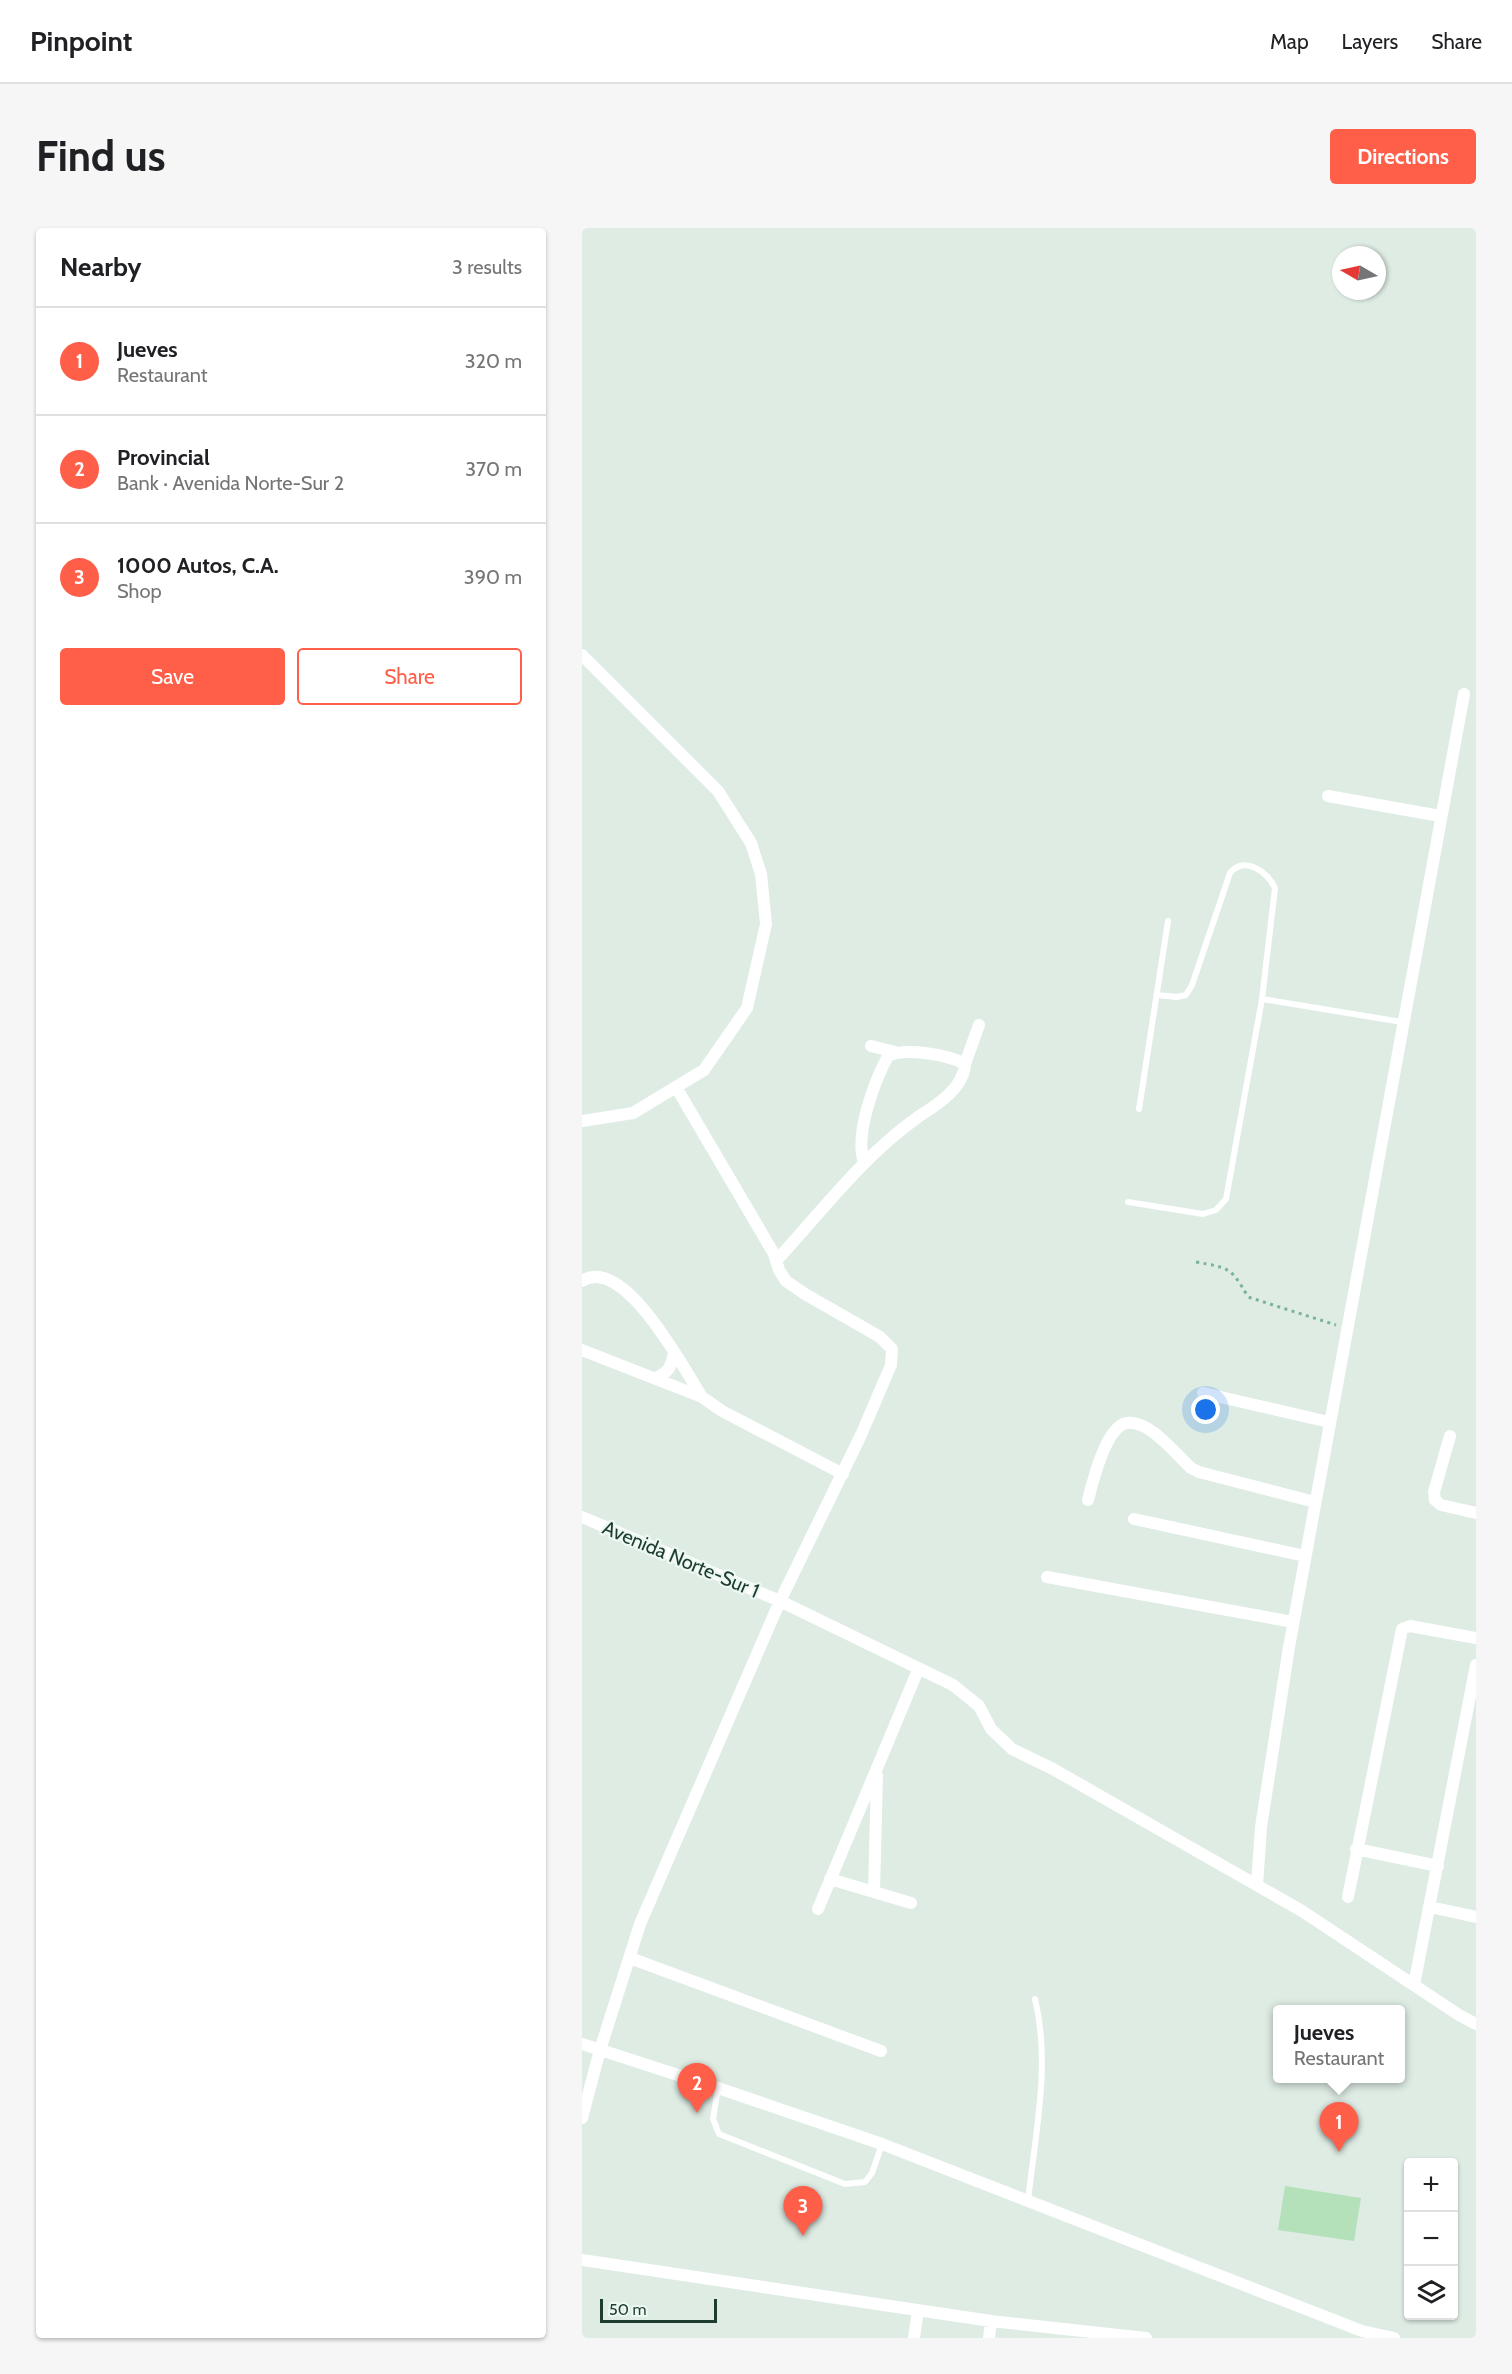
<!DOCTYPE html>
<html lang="en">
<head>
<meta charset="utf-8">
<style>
  body { margin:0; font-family:Cabin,sans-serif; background:#f6f6f6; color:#202124 }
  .controls { position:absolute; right:18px; bottom:18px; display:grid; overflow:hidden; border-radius:6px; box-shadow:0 2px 4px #0004 }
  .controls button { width:54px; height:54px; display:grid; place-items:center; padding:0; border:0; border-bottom:2px solid #e0e0e0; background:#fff; color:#202124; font:30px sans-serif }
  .compass { position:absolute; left:750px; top:18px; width:54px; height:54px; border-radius:50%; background:#fff; box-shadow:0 2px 4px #0004; rotate:279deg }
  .scale { position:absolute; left:18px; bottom:15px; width:117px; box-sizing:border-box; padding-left:6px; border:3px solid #1d3d30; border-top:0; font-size:16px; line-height:21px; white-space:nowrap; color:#1d3d30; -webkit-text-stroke:4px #eef8f2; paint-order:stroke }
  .you { position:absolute; left:624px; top:1182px; width:21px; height:21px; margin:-15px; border:4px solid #fff; border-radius:50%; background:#1a73e8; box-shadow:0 0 0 9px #1a73e833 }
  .badge { display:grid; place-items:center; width:39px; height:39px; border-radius:50%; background:#ff5e48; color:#fff; font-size:20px; font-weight:700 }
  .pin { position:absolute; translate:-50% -50px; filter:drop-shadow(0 2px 3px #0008) }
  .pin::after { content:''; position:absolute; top:32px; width:21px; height:18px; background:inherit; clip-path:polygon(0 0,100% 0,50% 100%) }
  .popup { position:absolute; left:691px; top:1777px; width:132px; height:78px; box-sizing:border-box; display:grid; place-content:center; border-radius:6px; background:#fff; filter:drop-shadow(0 2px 4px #0005); font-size:20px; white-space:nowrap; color:#757577 }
  .popup b { font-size:22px; color:#202124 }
  .popup::after { content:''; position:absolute; left:50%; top:100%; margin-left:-12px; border:12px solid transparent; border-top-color:#fff }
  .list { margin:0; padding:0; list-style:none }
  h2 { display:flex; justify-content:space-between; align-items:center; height:78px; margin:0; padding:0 24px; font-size:26px }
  h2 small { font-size:20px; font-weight:400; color:#757577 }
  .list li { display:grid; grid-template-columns:39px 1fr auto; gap:18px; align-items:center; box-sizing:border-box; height:108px; padding:0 24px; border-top:2px solid #e0e0e0 }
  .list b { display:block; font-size:22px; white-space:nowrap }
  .list p { margin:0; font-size:20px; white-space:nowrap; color:#757577 }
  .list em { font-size:20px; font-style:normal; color:#757577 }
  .actions { display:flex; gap:12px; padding:18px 24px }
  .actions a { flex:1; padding:14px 0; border:2px solid #ff5e48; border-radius:6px; text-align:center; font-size:21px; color:#ff5e48 }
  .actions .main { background:#ff5e48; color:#fff }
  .icon { flex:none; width:33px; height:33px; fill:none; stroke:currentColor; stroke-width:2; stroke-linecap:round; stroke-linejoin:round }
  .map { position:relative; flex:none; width:894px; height:2110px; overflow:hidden; border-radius:6px }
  header { display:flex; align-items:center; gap:36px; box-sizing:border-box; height:84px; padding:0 30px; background:#fff; border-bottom:2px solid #e0e0e0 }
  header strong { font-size:28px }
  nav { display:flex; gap:33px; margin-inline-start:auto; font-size:21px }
  .intro { display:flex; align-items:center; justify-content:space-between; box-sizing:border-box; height:144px; padding:0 36px }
  h1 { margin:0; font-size:42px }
  .button { padding:15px 27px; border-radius:6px; background:#ff5e48; color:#fff; font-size:21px; font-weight:700 }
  main { display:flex; gap:36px; padding:0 36px }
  aside { flex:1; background:#fff; border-radius:6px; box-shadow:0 2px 4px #0004 }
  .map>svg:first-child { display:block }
  .garden { fill:#b4e0ba }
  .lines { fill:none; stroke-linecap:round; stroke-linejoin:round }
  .path { stroke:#7ab39a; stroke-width:3; stroke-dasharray:3 4.5; stroke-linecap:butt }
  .lane { stroke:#fff; stroke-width:6 }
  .street { stroke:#fff; stroke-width:12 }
  .labels { text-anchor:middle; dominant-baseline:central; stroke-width:4.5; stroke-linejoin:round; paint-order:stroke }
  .street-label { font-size:20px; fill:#1d3d30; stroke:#eef8f2 }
</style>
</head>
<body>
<header>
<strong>Pinpoint</strong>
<nav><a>Map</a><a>Layers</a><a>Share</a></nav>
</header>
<div class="intro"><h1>Find us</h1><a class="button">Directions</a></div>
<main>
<aside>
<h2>Nearby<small>3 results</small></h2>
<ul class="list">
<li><span class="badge">1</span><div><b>Jueves</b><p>Restaurant</p></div><em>320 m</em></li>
<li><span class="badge">2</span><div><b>Provincial</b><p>Bank · Avenida Norte-Sur 2</p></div><em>370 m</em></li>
<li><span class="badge">3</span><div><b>1000 Autos, C.A.</b><p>Shop</p></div><em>390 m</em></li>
</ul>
<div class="actions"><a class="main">Save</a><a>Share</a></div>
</aside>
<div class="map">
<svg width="894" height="2110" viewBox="0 0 894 2110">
  <rect width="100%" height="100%" fill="#deece4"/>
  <path class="garden" d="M 703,1958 L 779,1970 L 772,2013 L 696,2002 Z"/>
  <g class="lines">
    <path class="path" d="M 614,1034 C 647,1040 649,1039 666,1069 L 754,1097"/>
    <path class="lane" d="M 575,767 L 595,769 L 604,767 L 610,757 L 648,645 C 662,627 686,644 693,660 L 680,771 L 820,794
      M 557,881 L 586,693
      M 546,974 L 621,986 L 634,982 L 644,971 L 680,771
      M 136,1860 L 131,1891 L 137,1906 L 263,1956 L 283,1954 L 290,1945 L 300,1916
      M 446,1973 C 453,1907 469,1836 453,1771"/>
    <path class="street" d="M 0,427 L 136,563 L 169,615 L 179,646 L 184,696 L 165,780 L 122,842 L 51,885 L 0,893
      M 746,568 L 858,588
      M 289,818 L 313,824
      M 383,836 L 397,797
      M 194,1033 C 240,983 281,928 336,889 C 355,877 382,860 383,836 C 367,827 323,819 306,828 C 293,852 272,907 282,934
      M 0,1053 C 42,1026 102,1141 120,1169
      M 0,1122 L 120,1169 L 140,1183 L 261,1246
      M 73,1150 C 86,1145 89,1140 92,1125
      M 621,1165 L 747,1194
      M 868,1208 L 852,1264 L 853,1272 L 859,1277 L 894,1285
      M 506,1272 C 511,1253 522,1206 541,1196 C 548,1193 557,1196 563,1199 C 580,1208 595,1227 609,1240 L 617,1244 L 733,1274
      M 0,1289 L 198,1373 L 279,1207 L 309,1137 L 310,1121 L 298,1109 L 223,1066 L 204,1053 L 197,1042 L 192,1026 L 94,859
      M 552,1291 L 723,1328
      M 465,1349 L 711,1394
      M 774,1621 L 856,1638
      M 248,1651 L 329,1675
      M 675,1657 L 679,1599 L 707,1419 L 882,466
      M 292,1664 L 295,1548
      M 766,1669 L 820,1401 L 828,1398 L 894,1410
      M 848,1679 L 894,1689
      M 236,1681 L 336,1442
      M 48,1730 L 299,1823
      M 832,1757 L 894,1437
      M 0,1816 L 136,1860 L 300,1916 L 780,2103 L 812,2110
      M 0,1890 L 18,1822 L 58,1696 L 198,1373 L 371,1457 L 397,1478 L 409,1501 L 430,1521 L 471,1541 L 720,1683 L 877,1787 L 894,1796
      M 0,2032 L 409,2093 L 564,2110
      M 332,2110 L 336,2082
      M 407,2110 L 409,2093"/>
  </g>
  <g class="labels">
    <g class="street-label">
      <text transform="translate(99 1331) rotate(23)">Avenida Norte-Sur 1</text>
    </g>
  </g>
</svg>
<div class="controls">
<button>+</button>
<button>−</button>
<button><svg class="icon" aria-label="layers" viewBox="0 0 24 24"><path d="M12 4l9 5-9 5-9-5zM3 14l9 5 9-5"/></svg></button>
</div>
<svg class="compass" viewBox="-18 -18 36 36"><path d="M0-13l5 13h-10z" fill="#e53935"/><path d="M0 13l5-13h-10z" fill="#757577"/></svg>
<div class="scale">50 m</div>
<div class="you"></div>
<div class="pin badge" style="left:757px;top:1924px">1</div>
<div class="popup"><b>Jueves</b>Restaurant</div>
<div class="pin badge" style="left:115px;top:1885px">2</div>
<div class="pin badge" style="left:221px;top:2008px">3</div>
</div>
</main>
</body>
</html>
